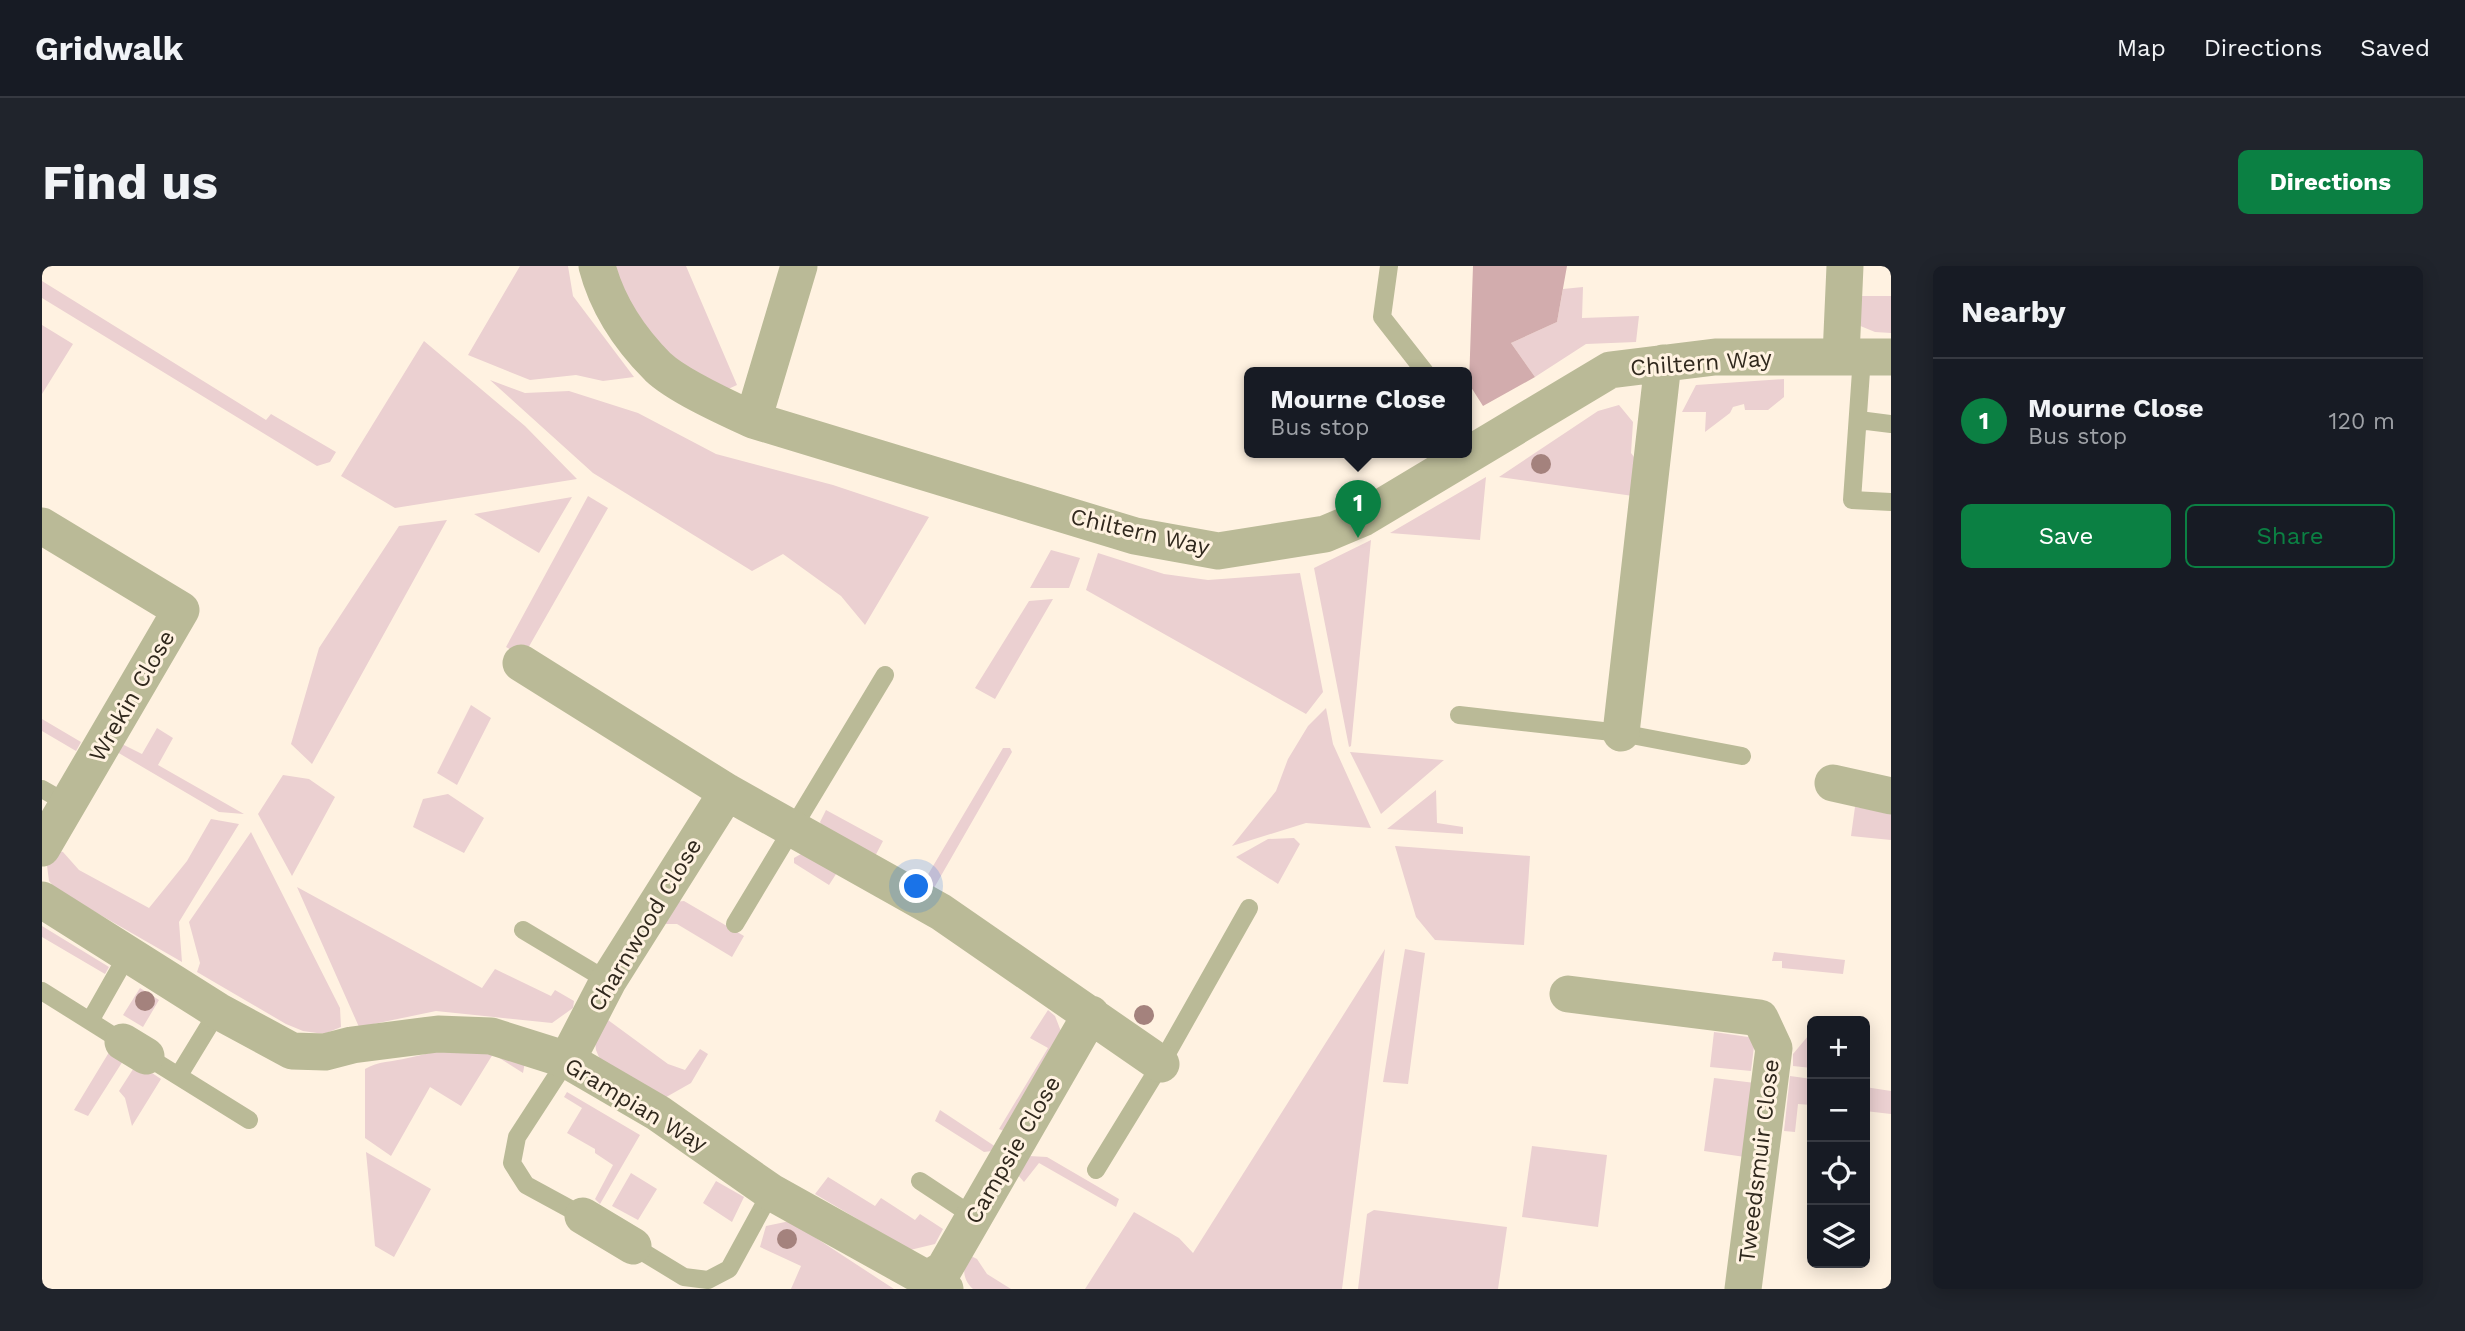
<!DOCTYPE html>
<html lang="en">
<head>
<meta charset="utf-8">
<style>
  body { margin:0; font-family:"Work Sans",sans-serif; background:#20242c; color:#f1f3f6 }
  .controls { position:absolute; right:21px; bottom:21px; display:grid; overflow:hidden; border-radius:10px; box-shadow:0 4px 18px #0003 }
  .controls button { width:63px; height:63px; display:grid; place-items:center; padding:0; border:0; border-bottom:2px solid #363941; background:#171b24; color:#f1f3f6; font:35px sans-serif }
  .you { position:absolute; left:875px; top:621px; width:24px; height:24px; margin:-18px; border:5px solid #fff; border-radius:50%; background:#1a73e8; box-shadow:0 0 0 10px #1a73e833 }
  .badge { display:grid; place-items:center; width:46px; height:46px; border-radius:50%; background:#0b8043; color:#fff; font-size:23px; font-weight:700 }
  .pin { position:absolute; translate:-50% -58px; filter:drop-shadow(0 2px 4px #0008) }
  .pin::after { content:''; position:absolute; top:37px; width:24px; height:21px; background:inherit; clip-path:polygon(0 0,100% 0,50% 100%) }
  .popup { position:absolute; left:1202px; top:101px; width:228px; height:91px; box-sizing:border-box; display:grid; place-content:center; border-radius:10px; background:#171b24; filter:drop-shadow(0 2px 5px #0005); font-size:23px; white-space:nowrap; color:#9ea1a6 }
  .popup b { font-size:26px; color:#f1f3f6 }
  .popup::after { content:''; position:absolute; left:50%; top:100%; margin-left:-14px; border:14px solid transparent; border-top-color:#171b24 }
  .list { margin:0; padding:0; list-style:none }
  h2 { display:flex; justify-content:space-between; align-items:center; height:91px; margin:0; padding:0 28px; font-size:30px }
  h2 small { font-size:23px; font-weight:400; color:#9ea1a6 }
  .list li { display:grid; grid-template-columns:46px 1fr auto; gap:21px; align-items:center; box-sizing:border-box; height:126px; padding:0 28px; border-top:2px solid #363941 }
  .list b { display:block; font-size:26px; white-space:nowrap }
  .list p { margin:0; font-size:23px; white-space:nowrap; color:#9ea1a6 }
  .list em { font-size:23px; font-style:normal; color:#9ea1a6 }
  .actions { display:flex; gap:14px; padding:21px 28px }
  .actions a { flex:1; padding:16px 0; border:2px solid #0b8043; border-radius:10px; text-align:center; font-size:24px; color:#0b8043 }
  .actions .main { background:#0b8043; color:#fff }
  .icon { flex:none; width:38px; height:38px; fill:none; stroke:currentColor; stroke-width:2; stroke-linecap:round; stroke-linejoin:round }
  .map { position:relative; flex:none; width:1849px; height:1023px; overflow:hidden; border-radius:10px }
  header { display:flex; align-items:center; gap:42px; box-sizing:border-box; height:98px; padding:0 35px; background:#171b24; border-bottom:2px solid #363941 }
  header strong { font-size:33px }
  nav { display:flex; gap:38px; margin-inline-start:auto; font-size:24px }
  .intro { display:flex; align-items:center; justify-content:space-between; box-sizing:border-box; height:168px; padding:0 42px }
  h1 { margin:0; font-size:49px }
  .button { padding:18px 32px; border-radius:10px; background:#0b8043; color:#fff; font-size:24px; font-weight:700 }
  main { display:flex; gap:42px; padding:0 42px }
  aside { flex:1; background:#171b24; border-radius:10px; box-shadow:0 4px 18px #0003 }
  .map>svg:first-child { display:block }
  .green { fill:#ebd0d1 }
  .forest { fill:#d2acad }
  .lines { fill:none; stroke-linecap:round; stroke-linejoin:round }
  .lane { stroke:#baba97; stroke-width:18 }
  .street { stroke:#baba97; stroke-width:37 }
  .tree { fill:#a4827d }
  .labels { text-anchor:middle; dominant-baseline:central; stroke-width:6; stroke-linejoin:round; paint-order:stroke }
  .street-label { font-size:23px; fill:#30281d; stroke:#fff2e1 }
</style>
</head>
<body>
<header>
<strong>Gridwalk</strong>
<nav><a>Map</a><a>Directions</a><a>Saved</a></nav>
</header>
<div class="intro"><h1>Find us</h1><a class="button">Directions</a></div>
<main>
<div class="map">
<svg width="1849" height="1023" viewBox="0 0 1849 1023">
  <rect width="100%" height="100%" fill="#fff2e1"/>
  <path class="green" d="M 478,0 L 526,0 L 531,30 L 592,111 L 561,115 L 534,109 L 488,114 L 426,89 Z
    M 566,0 L 644,0 L 695,119 L 684,124 L 622,88 L 589,56 Z
    M 0,15 L 224,154 L 229,148 L 294,186 L 288,196 L 275,200 L 0,32 Z
    M 1541,21 L 1540,52 L 1597,50 L 1594,76 L 1544,78 L 1493,111 L 1469,77 L 1515,56 L 1521,23 Z
    M 1820,30 L 1849,30 L 1849,67 L 1833,66 L 1816,59 Z
    M 0,59 L 31,78 L 0,128 Z
    M 382,75 L 483,160 L 535,213 L 353,242 L 299,210 Z
    M 1742,113 L 1742,131 L 1726,144 L 1703,144 L 1702,138 L 1691,141 L 1688,147 L 1663,166 L 1664,146 L 1640,146 L 1654,119 Z
    M 448,114 L 483,127 L 527,125 L 596,147 L 674,188 L 791,219 L 887,251 L 823,359 L 799,330 L 741,288 L 710,305 L 551,207 Z
    M 1577,139 L 1591,156 L 1589,187 L 1595,195 L 1591,230 L 1457,211 L 1556,145 Z
    M 1444,211 L 1438,274 L 1348,267 Z
    M 546,230 L 566,242 L 481,391 L 464,381 Z
    M 530,231 L 497,287 L 432,248 Z
    M 405,254 L 270,498 L 249,478 L 277,382 L 357,260 Z
    M 1329,274 L 1309,480 L 1307,481 L 1272,302 Z
    M 1009,284 L 1038,292 L 1027,322 L 988,322 Z
    M 1056,287 L 1122,308 L 1166,314 L 1258,307 L 1281,426 L 1264,448 L 1044,324 Z
    M 1011,333 L 953,433 L 933,422 L 987,335 Z
    M 429,439 L 449,452 L 415,519 L 395,507 Z
    M 1284,442 L 1291,478 L 1329,562 L 1264,557 L 1190,580 L 1234,525 L 1246,493 L 1266,460 Z
    M 0,453 L 39,476 L 34,485 L 0,465 Z
    M 115,462 L 131,472 L 116,499 L 202,548 L 177,546 L 75,486 L 78,477 L 100,488 Z
    M 961,482 L 968,482 L 970,486 L 892,622 L 881,617 Z
    M 1308,486 L 1401,494 L 1402,494 L 1339,548 Z
    M 241,509 L 267,513 L 293,531 L 250,610 L 216,548 Z
    M 1394,524 L 1395,557 L 1421,561 L 1421,568 L 1345,563 Z
    M 406,528 L 442,552 L 422,587 L 371,561 L 381,533 Z
    M 1813,541 L 1849,546 L 1849,574 L 1809,570 Z
    M 784,544 L 841,575 L 830,596 L 787,572 L 778,556 Z
    M 169,553 L 197,558 L 137,656 L 140,696 L 15,624 L 7,615 L 4,592 L 12,584 L 21,586 L 37,604 L 107,642 L 145,595 Z
    M 209,566 L 298,742 L 299,761 L 282,768 L 261,765 L 244,758 L 155,706 L 158,697 L 147,656 Z
    M 1252,572 L 1258,578 L 1236,618 L 1194,591 L 1226,573 Z
    M 1353,580 L 1488,590 L 1482,679 L 1393,674 L 1374,651 Z
    M 759,588 L 796,605 L 787,619 L 752,597 L 752,592 Z
    M 255,621 L 440,722 L 453,703 L 509,730 L 513,724 L 532,735 L 531,742 L 510,757 L 394,745 L 317,761 Z
    M 642,635 L 702,670 L 690,691 L 635,658 L 621,658 L 632,636 Z
    M 0,660 L 67,701 L 63,708 L 0,671 Z
    M 1343,683 L 1300,1023 L 1043,1023 L 1092,946 L 1137,972 L 1151,987 Z
    M 1363,683 L 1383,687 L 1366,818 L 1341,816 Z
    M 1732,686 L 1803,694 L 1801,708 L 1740,702 L 1740,695 L 1730,695 Z
    M 98,722 L 117,734 L 101,761 L 81,749 Z
    M 1006,744 L 1013,750 L 1020,768 L 962,865 L 957,863 L 1006,782 L 988,772 Z
    M 566,754 L 626,798 L 643,804 L 658,783 L 666,788 L 649,817 L 619,834 L 559,796 L 554,784 L 552,768 Z
    M 1672,766 L 1713,772 L 1709,805 L 1668,801 Z
    M 1766,770 L 1770,770 L 1770,802 L 1751,800 L 1751,788 Z
    M 442,777 L 483,796 L 481,807 L 451,788 L 419,840 L 388,821 L 349,890 L 323,872 L 323,803 C 336,795 350,796 366,792 C 394,786 413,780 442,777 Z
    M 72,778 L 86,787 L 46,850 L 32,844 Z
    M 95,797 L 119,813 L 90,860 L 83,832 L 77,825 Z
    M 1748,810 L 1770,813 L 1770,839 L 1756,838 L 1753,866 L 1742,865 Z
    M 1672,812 L 1713,817 L 1703,891 L 1662,885 Z
    M 1823,821 L 1849,825 L 1849,848 L 1823,845 Z
    M 525,826 L 598,869 L 558,938 L 553,933 L 571,899 L 553,887 L 553,883 L 525,867 L 540,842 L 522,831 Z
    M 898,844 L 954,881 L 950,885 L 942,886 L 893,855 Z
    M 1490,880 L 1565,889 L 1556,961 L 1480,951 Z
    M 324,886 L 389,923 L 352,991 L 333,980 Z
    M 987,890 L 1005,891 L 1077,933 L 1074,941 L 997,897 L 982,916 L 976,909 Z
    M 589,907 L 615,923 L 596,954 L 570,940 Z
    M 786,911 L 833,940 L 839,932 L 873,954 L 878,948 L 901,963 L 893,978 L 868,984 L 773,928 Z
    M 674,915 L 702,931 L 690,956 L 661,937 Z
    M 1332,944 L 1465,961 L 1456,1023 L 1316,1023 L 1325,948 Z
    M 748,955 L 852,1023 L 749,1023 L 759,1000 L 718,981 L 724,960 Z
    M 927,989 L 935,993 L 945,1008 L 969,1023 L 931,1023 C 920,1013 920,1000 927,989 Z"/>
  <path class="forest" d="M 1431,0 L 1525,0 L 1515,56 L 1469,77 L 1493,111 L 1441,140 L 1427,118 Z"/>
  <g class="lines">
    <path class="lane" d="M 1347,0 L 1340,51 L 1383,106
      M 1820,91 L 1810,234 L 1849,236
      M 1817,154 L 1849,158
      M 1417,449 L 1579,467 L 1700,490
      M 0,523 L 28,539
      M 693,658 L 843,409
      M 481,664 L 566,715
      M 0,725 L 81,776
      M 48,755 L 86,688
      M 104,790 L 207,854
      M 525,794 L 475,871 L 470,897 L 484,919 L 541,950
      M 137,809 L 176,745
      M 1054,904 L 1119,798 L 1207,642
      M 878,915 L 934,952
      M 591,980 L 642,1011 L 666,1014 L 687,1003 L 729,926"/>
    <path class="street" d="M 555,0 C 565,38 588,73 616,101 C 636,120 685,142 711,154 L 1093,270 L 1176,285 L 1283,268 L 1321,252 L 1568,104 L 1673,91 L 1849,91
      M 1799,90 L 1803,0
      M 711,154 L 757,0
      M 0,260 L 139,344 L 0,582
      M 479,397 L 685,526 L 899,646 L 1119,798
      M 1579,467 L 1621,97
      M 1791,517 L 1849,530
      M 0,634 L 176,745 L 250,785 L 283,786 L 310,779 L 396,768 L 449,770 L 525,794 L 616,847 L 729,926 L 903,1023
      M 1526,728 L 1718,752 L 1732,782 L 1701,1023
      M 81,776 L 104,790
      M 525,794 L 566,715 L 685,526
      M 541,950 L 591,980
      M 886,1013 L 902,1003 L 1049,748"/>
  </g>
  <g class="tree">
    <circle cx="1499" cy="198" r="10"/>
    <circle cx="103" cy="735" r="10"/>
    <circle cx="1102" cy="749" r="10"/>
    <circle cx="745" cy="973" r="10"/>
  </g>
  <g class="labels">
    <g class="street-label">
      <text transform="translate(1659 97) rotate(-4)">Chiltern Way</text>
      <text transform="translate(1098 266) rotate(13)">Chiltern Way</text>
      <text transform="translate(90 430) rotate(-60)">Wrekin Close</text>
      <text transform="translate(603 659) rotate(-59)">Charnwood Close</text>
      <text transform="translate(594 839) rotate(31)">Grampian Way</text>
      <text transform="translate(971 884) rotate(-60)">Campsie Close</text>
      <text transform="translate(1717 895) rotate(-83)">Tweedsmuir Close</text>
    </g>
  </g>
</svg>
<div class="controls">
<button>+</button>
<button>−</button>
<button><svg class="icon" aria-label="locate" viewBox="0 0 24 24"><circle cx="12" cy="12" r="6"/><path d="M12 2v4M12 18v4M2 12h4M18 12h4"/></svg></button>
<button><svg class="icon" aria-label="layers" viewBox="0 0 24 24"><path d="M12 4l9 5-9 5-9-5zM3 14l9 5 9-5"/></svg></button>
</div>
<div class="you"></div>
<div class="pin badge" style="left:1316px;top:272px">1</div>
<div class="popup"><b>Mourne Close</b>Bus stop</div>
</div>
<aside>
<h2>Nearby<small></small></h2>
<ul class="list">
<li><span class="badge">1</span><div><b>Mourne Close</b><p>Bus stop</p></div><em>120 m</em></li>
</ul>
<div class="actions"><a class="main">Save</a><a>Share</a></div>
</aside>
</main>
</body>
</html>
